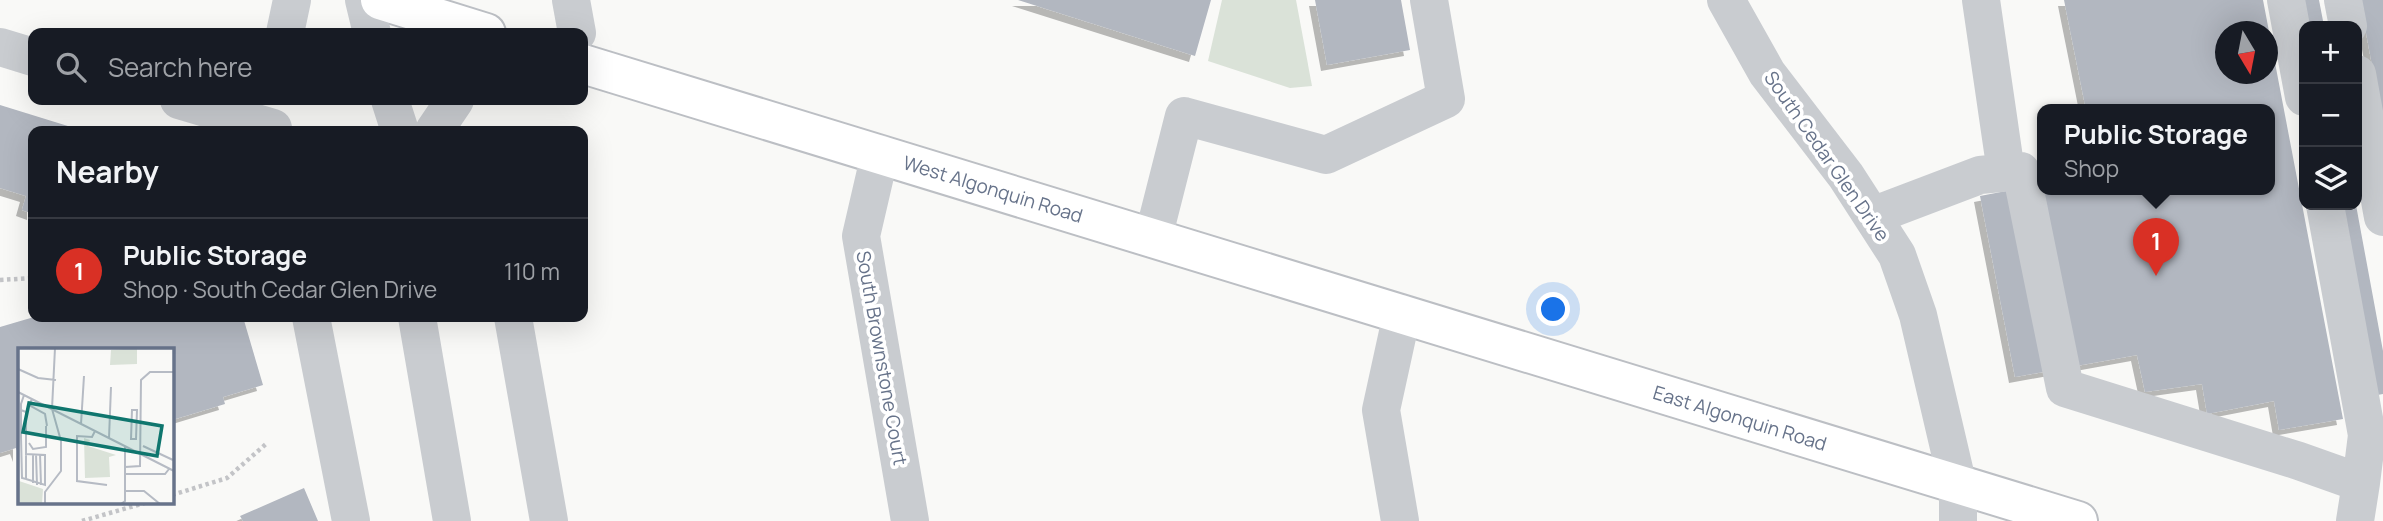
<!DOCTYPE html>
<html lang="en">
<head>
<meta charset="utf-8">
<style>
  body { margin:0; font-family:Manrope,sans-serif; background:#242831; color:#f1f3f6 }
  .controls { position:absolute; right:21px; top:21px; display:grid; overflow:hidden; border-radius:14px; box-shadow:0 7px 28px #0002 }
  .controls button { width:63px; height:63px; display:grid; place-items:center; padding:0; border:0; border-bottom:2px solid #363941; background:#171b24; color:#f1f3f6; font:35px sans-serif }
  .compass { position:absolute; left:2215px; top:21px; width:63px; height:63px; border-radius:50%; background:#171b24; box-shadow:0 7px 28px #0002; rotate:170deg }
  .you { position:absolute; left:1554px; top:310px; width:24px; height:24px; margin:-18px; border:5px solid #fff; border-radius:50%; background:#1a73e8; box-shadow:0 0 0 10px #1a73e833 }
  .badge { display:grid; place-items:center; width:46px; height:46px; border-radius:50%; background:#d93025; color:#fff; font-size:23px; font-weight:700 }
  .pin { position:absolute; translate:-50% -58px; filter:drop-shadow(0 2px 4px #0008) }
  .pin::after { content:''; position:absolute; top:37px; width:24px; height:21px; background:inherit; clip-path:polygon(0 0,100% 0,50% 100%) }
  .popup { position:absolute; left:2037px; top:104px; width:238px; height:91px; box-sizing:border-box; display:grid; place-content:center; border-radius:14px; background:#171b24; filter:drop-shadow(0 2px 5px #0005); font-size:23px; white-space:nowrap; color:#9ea1a6 }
  .popup b { font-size:26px; color:#f1f3f6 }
  .popup::after { content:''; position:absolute; left:50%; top:100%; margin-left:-14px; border:14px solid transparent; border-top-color:#171b24 }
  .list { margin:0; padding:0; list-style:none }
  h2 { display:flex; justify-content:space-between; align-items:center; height:91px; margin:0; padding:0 28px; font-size:30px }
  h2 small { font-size:23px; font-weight:400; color:#9ea1a6 }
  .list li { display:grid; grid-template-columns:46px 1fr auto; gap:21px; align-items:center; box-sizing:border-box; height:105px; padding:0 28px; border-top:2px solid #363941 }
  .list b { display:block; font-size:26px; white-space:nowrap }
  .list p { margin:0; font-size:23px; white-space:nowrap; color:#9ea1a6 }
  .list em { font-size:23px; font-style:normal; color:#9ea1a6 }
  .icon { flex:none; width:38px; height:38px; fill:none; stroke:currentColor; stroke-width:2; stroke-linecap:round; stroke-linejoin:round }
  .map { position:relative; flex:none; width:2383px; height:521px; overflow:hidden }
  .search { position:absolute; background:#171b24; box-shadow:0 7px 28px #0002; left:28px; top:28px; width:560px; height:77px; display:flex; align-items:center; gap:18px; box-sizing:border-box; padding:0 24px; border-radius:14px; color:#9ea1a6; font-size:26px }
  .panel { position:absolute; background:#171b24; box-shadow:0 7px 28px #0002; left:28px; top:126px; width:560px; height:196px; border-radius:14px }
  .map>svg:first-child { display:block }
  .green { fill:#dae2d8 }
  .building { fill:#b2b7c0; fill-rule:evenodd; filter:url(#shadow) }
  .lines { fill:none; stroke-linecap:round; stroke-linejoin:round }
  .major-casing { stroke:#bcbfc4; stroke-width:42 }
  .path { stroke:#c3c4c7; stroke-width:4.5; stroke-dasharray:3.5 3.5; stroke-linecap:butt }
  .minor { stroke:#c9ccd0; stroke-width:38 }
  .major { stroke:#fff; stroke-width:38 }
  .labels { text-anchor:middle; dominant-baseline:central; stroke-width:7; stroke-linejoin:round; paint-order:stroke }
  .street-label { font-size:19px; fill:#67738a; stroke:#fff }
  .inset-road { fill:none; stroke:#b6bbc4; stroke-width:2 }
  .view { fill:#0f766e; fill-opacity:0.15; stroke:#0f766e; stroke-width:3.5 }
  .inset-edge { fill:none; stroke:#67738a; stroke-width:3.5 }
</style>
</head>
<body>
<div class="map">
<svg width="2383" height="521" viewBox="0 0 2383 521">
  <defs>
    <filter id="shadow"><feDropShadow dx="-6" dy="6" stdDeviation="0" flood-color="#0004"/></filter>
  </defs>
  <rect width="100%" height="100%" fill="#f9f9f7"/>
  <path class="green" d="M 1222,0 L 1296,0 L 1312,86 L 1290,88 L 1208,61 Z"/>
  <path class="building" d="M 1018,0 L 1211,0 L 1195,56 Z
    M 1315,0 L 1401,0 L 1410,50 L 1327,65 Z
    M 2064,0 L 2263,0 L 2343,419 L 2279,430 L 2274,401 L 2207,414 L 2202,384 L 2145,392 L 2137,355 L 2015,377 L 1980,196 L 2042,184 L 2042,190 L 2270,190 L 2270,110 L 2086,110 ZM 2226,32 L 2268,32 L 2268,74 L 2226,74 Z
    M 2292,0 L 2319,0 L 2324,26 L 2304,26 Z
    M 2360,0 L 2383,0 L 2383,118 L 2382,119 Z
    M 0,105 L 84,131 L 33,131 L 33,214 L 22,210 L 26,196 L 0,188 Z
    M 2330,205 L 2356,205 L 2383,351 L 2383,394 L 2366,397 Z
    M 34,317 L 243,317 L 263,385 L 223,397 L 225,404 L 172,420 L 172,350 L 19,350 L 19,456 L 16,448 L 0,453 L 0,327 Z
    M 304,488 L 318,521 L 243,521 L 240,516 Z"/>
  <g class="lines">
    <g class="major-casing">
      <path id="major" d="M 380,0 L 486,33
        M 583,64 L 2078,521"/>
    </g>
    <path class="path" d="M 0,280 L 33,278
      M 172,495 L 227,478 L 266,444
      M 82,521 L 148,502"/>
    <path class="minor" d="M 364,0 L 372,33
      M 571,0 L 577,33
      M 1726,0 L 1767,73 L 1846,176 L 1897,255 L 1918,315 L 1958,486 L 1958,521
      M 1981,0 L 2006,172
      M 2286,0 L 2304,97
      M 2343,0 L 2348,26
      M 285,33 L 292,0
      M 0,47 L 33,57
      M 2357,74 L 2383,217
      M 179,100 L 273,128
      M 390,100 L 400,131
      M 434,131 L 455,100
      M 880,154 L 861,236 L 910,521
      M 2325,205 L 2367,435 L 2361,483
      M 1872,216 L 1980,175 L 2021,171 L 2065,388 L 2299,461 L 2361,483 L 2355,521
      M 1153,238 L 1184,116 L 1326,155 L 1446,99 L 1429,0
      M 311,317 L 351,521
      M 417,317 L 452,521
      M 513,317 L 549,521
      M 1400,521 L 1381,410 L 1402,314"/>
    <use href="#major" class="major"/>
  </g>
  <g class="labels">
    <g class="street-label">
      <text transform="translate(1827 156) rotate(55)">South Cedar Glen Drive</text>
      <text transform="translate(993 189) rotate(17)">West Algonquin Road</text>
      <text transform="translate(882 358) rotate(80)">South Brownstone Court</text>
      <text transform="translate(1740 418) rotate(17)">East Algonquin Road</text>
    </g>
  </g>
  <g transform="translate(18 348)">
    <rect width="156" height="156" fill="#f9f9f7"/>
    <path d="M 119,0 L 119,16 L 92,17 L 93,2 ZM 66,90 L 72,92 L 70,98 L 98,107 L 91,109 L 92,129 L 67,130 ZM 0,94 L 1,133 L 25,141 L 24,156 L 0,156 Z" fill="#dae2d8"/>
    <path class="inset-road" d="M 0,21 L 20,30 L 38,32M 0,44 L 156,123M 14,51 L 11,57 L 27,66 L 29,78M 3,62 L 8,64 L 8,131 L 4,130 L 3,89 L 3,56 L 6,47M 114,62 L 119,62 L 118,91 L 113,91 ZM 63,76 L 66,28M 77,83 L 74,89 L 59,88 L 59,133 L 89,137M 91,90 L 93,39M 11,95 L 15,101 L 28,99 L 28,78M 125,98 L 155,112M 7,106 L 27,107 L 27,137 L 8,131M 18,106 L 19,137M 22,106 L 23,137M 107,119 L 122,118 L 123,32 L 132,24 L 156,24M 107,126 L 147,126 L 151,121M 15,135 L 15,106M 107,143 L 126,143 L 142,156M 27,156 L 27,144 L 43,123 L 43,93 L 34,61 L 37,0M 103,156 L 107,153 L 107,98"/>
    <path class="view" d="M 11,55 L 144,78 L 139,108 L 5,84 Z"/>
    <rect width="156" height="156" class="inset-edge"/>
  </g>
</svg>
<div class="controls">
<button>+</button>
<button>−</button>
<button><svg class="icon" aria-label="layers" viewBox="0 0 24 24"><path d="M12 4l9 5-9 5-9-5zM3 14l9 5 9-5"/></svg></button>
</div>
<svg class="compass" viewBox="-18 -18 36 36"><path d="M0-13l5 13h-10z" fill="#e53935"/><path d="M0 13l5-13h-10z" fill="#9ea1a6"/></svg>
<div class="you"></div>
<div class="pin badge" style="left:2156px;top:276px">1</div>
<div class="popup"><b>Public Storage</b>Shop</div>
<div class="search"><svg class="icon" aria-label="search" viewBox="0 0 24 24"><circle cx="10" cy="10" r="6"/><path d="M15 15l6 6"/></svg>Search here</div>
<section class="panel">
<h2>Nearby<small></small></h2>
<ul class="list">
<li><span class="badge">1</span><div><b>Public Storage</b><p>Shop · South Cedar Glen Drive</p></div><em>110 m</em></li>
</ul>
</section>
</div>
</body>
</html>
